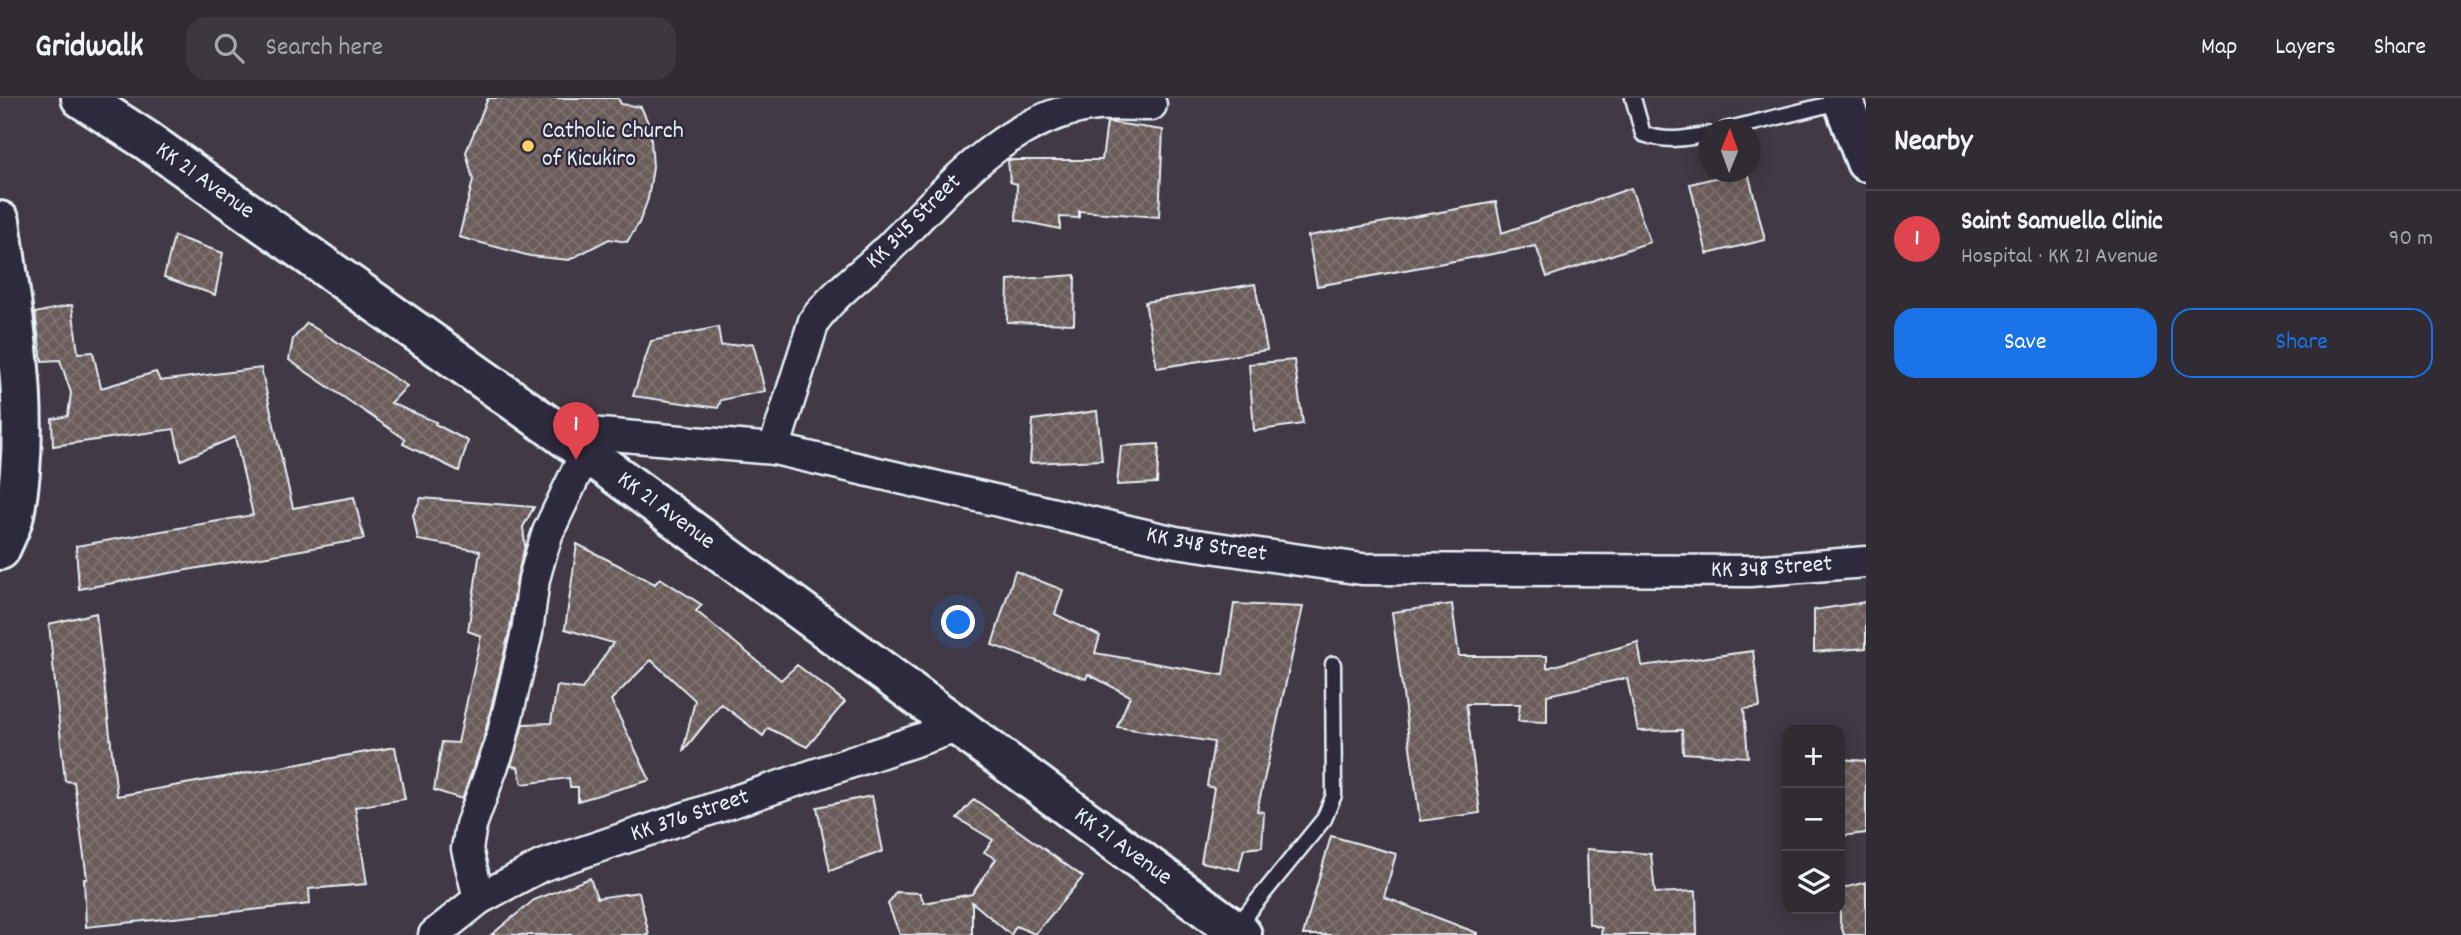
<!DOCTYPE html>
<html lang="en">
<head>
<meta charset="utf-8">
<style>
  body { margin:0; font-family:Dekko,sans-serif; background:#3d3740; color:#f1f3f6 }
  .controls { position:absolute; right:21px; bottom:21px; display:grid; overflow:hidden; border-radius:14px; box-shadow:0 4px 18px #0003 }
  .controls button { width:63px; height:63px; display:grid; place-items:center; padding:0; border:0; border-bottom:2px solid #4c474f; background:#312b34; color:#f1f3f6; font:35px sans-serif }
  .compass { position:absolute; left:1698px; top:21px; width:63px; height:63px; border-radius:50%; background:#312b34; box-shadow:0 4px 18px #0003; rotate:1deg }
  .you { position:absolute; left:959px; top:525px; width:24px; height:24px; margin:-18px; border:5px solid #fff; border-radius:50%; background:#1a73e8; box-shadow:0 0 0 10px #1a73e833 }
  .badge { display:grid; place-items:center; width:46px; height:46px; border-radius:50%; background:#1a73e8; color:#fff; font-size:23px; font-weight:700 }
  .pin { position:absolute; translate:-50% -58px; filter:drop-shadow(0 2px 4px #0008) }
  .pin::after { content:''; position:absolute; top:37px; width:24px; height:21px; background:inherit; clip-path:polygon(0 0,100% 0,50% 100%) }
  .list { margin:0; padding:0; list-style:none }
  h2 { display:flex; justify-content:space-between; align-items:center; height:91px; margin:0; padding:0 28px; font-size:30px }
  h2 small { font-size:23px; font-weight:400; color:#a8a7ac }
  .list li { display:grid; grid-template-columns:46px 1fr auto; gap:21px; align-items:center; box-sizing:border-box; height:98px; padding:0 28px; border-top:2px solid #4c474f }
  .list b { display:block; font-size:26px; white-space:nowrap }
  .list p { margin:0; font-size:23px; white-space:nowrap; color:#a8a7ac }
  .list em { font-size:23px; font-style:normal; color:#a8a7ac }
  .actions { display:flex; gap:14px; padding:21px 28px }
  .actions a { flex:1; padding:16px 0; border:2px solid #1a73e8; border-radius:21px; text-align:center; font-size:24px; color:#1a73e8 }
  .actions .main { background:#1a73e8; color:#fff }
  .icon { flex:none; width:38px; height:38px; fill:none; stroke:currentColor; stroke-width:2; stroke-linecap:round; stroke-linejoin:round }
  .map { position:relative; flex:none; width:1866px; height:837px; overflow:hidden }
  header { display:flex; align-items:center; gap:42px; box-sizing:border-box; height:98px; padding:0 35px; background:#312b34; border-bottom:2px solid #4c474f }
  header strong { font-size:33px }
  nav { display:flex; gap:38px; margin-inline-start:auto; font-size:24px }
  .search { width:490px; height:63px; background:#3d3740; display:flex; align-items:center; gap:18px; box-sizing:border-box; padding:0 24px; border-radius:21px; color:#a8a7ac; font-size:26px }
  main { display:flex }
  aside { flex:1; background:#312b34 }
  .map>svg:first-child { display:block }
  .building { fill:url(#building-cross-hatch); stroke:#e8f1f8; stroke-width:2 }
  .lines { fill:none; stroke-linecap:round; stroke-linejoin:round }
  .lane-casing { stroke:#e8f1f8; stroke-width:19 }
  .street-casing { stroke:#e8f1f8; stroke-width:35 }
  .secondary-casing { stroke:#e8f1f8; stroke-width:44 }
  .lane { stroke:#2f2a3d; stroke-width:14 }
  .street { stroke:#2f2a3d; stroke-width:30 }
  .secondary { stroke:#2f2a3d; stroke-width:38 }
  .poi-dot { fill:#ffd166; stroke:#2f2a3d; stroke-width:2.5 }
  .labels { text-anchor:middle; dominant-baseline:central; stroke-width:5; stroke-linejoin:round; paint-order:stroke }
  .poi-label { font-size:24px; fill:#e8f1f8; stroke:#2f2a3d; text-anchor:start }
  .street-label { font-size:24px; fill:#e8f1f8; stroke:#2f2a3d }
</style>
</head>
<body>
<header>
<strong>Gridwalk</strong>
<div class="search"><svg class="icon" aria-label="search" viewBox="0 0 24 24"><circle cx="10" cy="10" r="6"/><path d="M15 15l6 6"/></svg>Search here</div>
<nav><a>Map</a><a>Layers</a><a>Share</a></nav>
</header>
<main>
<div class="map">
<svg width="1866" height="837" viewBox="0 0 1866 837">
  <defs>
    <pattern id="building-cross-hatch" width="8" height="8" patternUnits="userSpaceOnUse" patternTransform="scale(1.75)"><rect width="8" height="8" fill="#6a5b58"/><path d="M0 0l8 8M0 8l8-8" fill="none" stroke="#7f7371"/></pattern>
  </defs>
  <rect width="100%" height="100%" fill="#413945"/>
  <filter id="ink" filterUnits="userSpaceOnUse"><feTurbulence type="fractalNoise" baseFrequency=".0143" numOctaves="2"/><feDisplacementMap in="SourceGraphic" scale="14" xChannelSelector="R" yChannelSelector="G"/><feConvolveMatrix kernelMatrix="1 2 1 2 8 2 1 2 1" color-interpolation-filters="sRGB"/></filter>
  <g filter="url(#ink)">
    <path class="building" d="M 488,0 L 618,0 L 621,6 L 641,9 L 650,29 L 653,69 L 648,101 L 639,125 L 627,144 L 609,141 L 569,162 L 530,158 L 459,139 L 473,82 L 466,54 Z
      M 1107,24 L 1163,32 L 1159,119 L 1079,113 L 1079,120 L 1060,119 L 1060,131 L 1016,122 L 1017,86 L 1010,84 L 1008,62 L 1102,62 Z
      M 1739,74 L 1748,74 L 1765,142 L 1707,156 L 1690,86 Z
      M 1631,90 L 1650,144 L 1547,179 L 1536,148 L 1317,188 L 1308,138 L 1496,104 L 1502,135 Z
      M 174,138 L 223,155 L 215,197 L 164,179 Z
      M 1075,177 L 1074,226 L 1007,224 L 1008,182 Z
      M 1255,186 L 1267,252 L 1157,270 L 1145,204 Z
      M 72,207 L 78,255 L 93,254 L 101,290 L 156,274 L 160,283 L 261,270 L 293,410 L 354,399 L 364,441 L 79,491 L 76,448 L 253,417 L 235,339 L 181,362 L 174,331 L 53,348 L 52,321 L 68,318 L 71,295 L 60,262 L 42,263 L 35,215 Z
      M 307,225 L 407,288 L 391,305 L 436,324 L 435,326 L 468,343 L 459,373 L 403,346 L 405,341 L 289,262 L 293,241 Z
      M 718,229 L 721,248 L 753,245 L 765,293 L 721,302 L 718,310 L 633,298 L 651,243 Z
      M 1294,262 L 1303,326 L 1254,333 L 1249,266 Z
      M 1097,313 L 1102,362 L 1030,365 L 1033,322 Z
      M 1159,346 L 1157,385 L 1117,387 L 1121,348 Z
      M 421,400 L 534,409 L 523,429 L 525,448 L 517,479 L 510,531 L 483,643 L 462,701 L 434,692 L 442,644 L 458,645 L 481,538 L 468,533 L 480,453 L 418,442 L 413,417 Z
      M 577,446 L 655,486 L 660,480 L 702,507 L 696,513 L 781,582 L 797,567 L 845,604 L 807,649 L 768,630 L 763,638 L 721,606 L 683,653 L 695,602 L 651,562 L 611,602 L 650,682 L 578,703 L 578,689 L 570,689 L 569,680 L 522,686 L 518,669 L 511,668 L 523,626 L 551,625 L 557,588 L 582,591 L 613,545 L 565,531 Z
      M 1015,473 L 1063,492 L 1055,516 L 1100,538 L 1095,555 L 1223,577 L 1234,506 L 1303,509 L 1257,713 L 1264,714 L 1262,749 L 1244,751 L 1239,772 L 1201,764 L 1214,690 L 1207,688 L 1214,644 L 1117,629 L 1130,598 L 1088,576 L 1086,581 L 992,547 Z
      M 1866,504 L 1866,550 L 1814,554 L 1814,512 Z
      M 1452,506 L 1459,558 L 1547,558 L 1547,570 L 1638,544 L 1642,568 L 1753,553 L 1760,609 L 1744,611 L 1748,659 L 1683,655 L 1682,632 L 1638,633 L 1627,580 L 1547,597 L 1547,624 L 1518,623 L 1520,606 L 1466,606 L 1480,715 L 1420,723 L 1392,514 Z
      M 96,515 L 117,698 L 395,649 L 405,701 L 355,709 L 367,786 L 309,791 L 310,806 L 86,829 L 84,781 L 87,781 L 74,684 L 65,683 L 49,526 Z
      M 1840,661 L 1866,663 L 1866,735 L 1840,738 Z
      M 872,698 L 883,753 L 830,773 L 817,709 Z
      M 974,701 L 1083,779 L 1035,836 L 1016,828 L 1011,837 L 972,804 L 972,837 L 900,837 L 888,806 L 896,794 L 920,795 L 924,805 L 972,796 L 996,761 L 984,754 L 993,742 L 957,720 Z
      M 1331,738 L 1396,756 L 1384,799 L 1477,835 L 1477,837 L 1303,837 Z
      M 1587,751 L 1651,756 L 1655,795 L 1696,793 L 1697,837 L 1601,837 L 1602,830 L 1589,826 Z
      M 590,780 L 597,800 L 639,794 L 649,837 L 491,837 L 534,802 Z
      M 1866,784 L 1866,837 L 1844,837 L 1840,824 L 1840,791 Z"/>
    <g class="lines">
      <g class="lane-casing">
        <path id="lane" d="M 1633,0 L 1643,36 C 1666,44 1685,41 1708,36
          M 1725,32 L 1843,3
          M 1236,829 L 1324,721 L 1334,697 L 1333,566"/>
      </g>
      <g class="street-casing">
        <g id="street">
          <path id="s1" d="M 555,332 L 774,351 L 1176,444 L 1362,471 L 1750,473 L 1866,464"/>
          <path id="s2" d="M 774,351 L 814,223 C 835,194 865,174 890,149 C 949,90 1009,16 1097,7 C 1115,6 1133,7 1151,7"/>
          <path d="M 479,801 L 467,751 L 471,727 L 500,648 L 527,534 L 534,481 L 541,456 L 548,434 L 586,354"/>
          <path id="s3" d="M 434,837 L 479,801 L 541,768 L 960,628"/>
        </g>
      </g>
      <g class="secondary-casing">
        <g id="secondary">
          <path id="s4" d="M 81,0 L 146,42 L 555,332 L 1242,837"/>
          <path d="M 1842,0 L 1866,64"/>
          <path d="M 0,123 C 13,219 33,320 14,417 C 12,428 5,440 0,452"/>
        </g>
      </g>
      <use href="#lane" class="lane"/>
      <use href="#street" class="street"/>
      <use href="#secondary" class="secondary"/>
    </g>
  </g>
  <circle class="poi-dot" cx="528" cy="48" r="7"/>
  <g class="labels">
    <g class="poi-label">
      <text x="542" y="34">Catholic Church<tspan x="542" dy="28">of Kicukiro</tspan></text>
    </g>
    <g class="street-label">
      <text stroke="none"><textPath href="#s4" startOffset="149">KK 21 Avenue</textPath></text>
      <text stroke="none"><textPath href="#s2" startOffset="275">KK 345 Street</textPath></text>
      <text stroke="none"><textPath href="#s4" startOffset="716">KK 21 Avenue</textPath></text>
      <text stroke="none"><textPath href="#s1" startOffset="663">KK 348 Street</textPath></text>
      <text stroke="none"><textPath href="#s1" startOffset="1230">KK 348 Street</textPath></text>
      <text stroke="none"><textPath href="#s3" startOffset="285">KK 376 Street</textPath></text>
      <text stroke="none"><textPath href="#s4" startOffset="1283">KK 21 Avenue</textPath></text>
    </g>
  </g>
</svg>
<div class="controls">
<button>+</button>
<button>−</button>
<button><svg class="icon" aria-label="layers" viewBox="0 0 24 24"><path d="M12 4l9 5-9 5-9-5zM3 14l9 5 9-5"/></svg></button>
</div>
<svg class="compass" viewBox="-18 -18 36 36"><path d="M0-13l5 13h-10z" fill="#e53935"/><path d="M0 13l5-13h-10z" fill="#a8a7ac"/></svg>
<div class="you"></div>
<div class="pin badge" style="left:576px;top:362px;background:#e0444e">1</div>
</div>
<aside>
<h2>Nearby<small></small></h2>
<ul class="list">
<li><span class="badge" style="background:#e0444e">1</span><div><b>Saint Samuella Clinic</b><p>Hospital · KK 21 Avenue</p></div><em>90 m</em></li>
</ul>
<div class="actions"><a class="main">Save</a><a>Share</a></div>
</aside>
</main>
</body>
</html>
